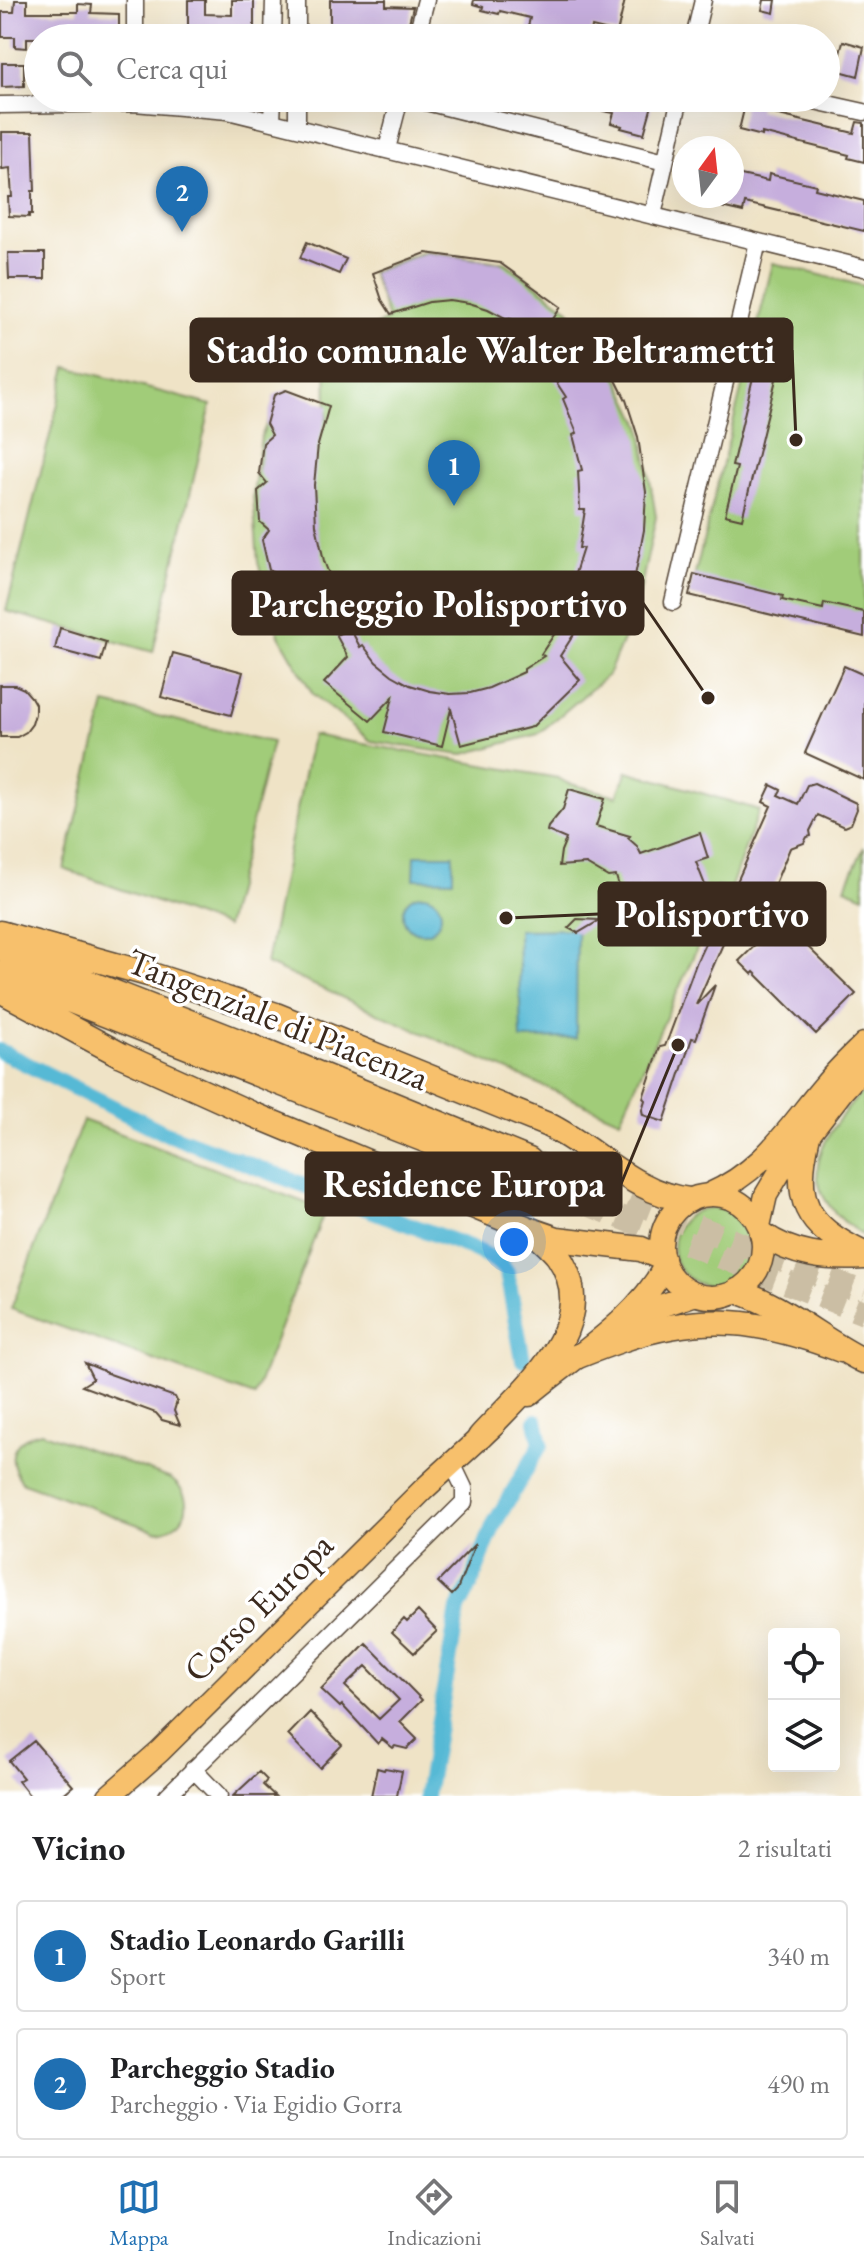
<!DOCTYPE html>
<html lang="it">
<head>
<meta charset="utf-8">
<style>
  body { margin:0; font-family:"EB Garamond",serif; background:#f2f2f2; color:#202124 }
  .controls { position:absolute; right:24px; bottom:24px; display:grid; overflow:hidden; border-radius:8px; box-shadow:0 8px 32px #0002 }
  .controls button { width:72px; height:72px; display:grid; place-items:center; padding:0; border:0; border-bottom:2px solid #e0e0e0; background:#fff; color:#202124; font:40px sans-serif }
  .compass { position:absolute; left:672px; top:136px; width:72px; height:72px; border-radius:50%; background:#fff; box-shadow:0 8px 32px #0002; rotate:15deg }
  .you { position:absolute; left:514px; top:1242px; width:28px; height:28px; margin:-20px; border:6px solid #fff; border-radius:50%; background:#1a73e8; box-shadow:0 0 0 12px #1a73e833 }
  .badge { display:grid; place-items:center; width:52px; height:52px; border-radius:50%; background:#1f6fb2; color:#fff; font-size:26px; font-weight:700 }
  .pin { position:absolute; translate:-50% -66px; filter:drop-shadow(0 2px 4px #0008) }
  .pin::after { content:''; position:absolute; top:42px; width:28px; height:24px; background:inherit; clip-path:polygon(0 0,100% 0,50% 100%) }
  .list { margin:0; padding:0; list-style:none }
  h2 { display:flex; justify-content:space-between; align-items:center; height:104px; margin:0; padding:0 32px; font-size:34px }
  h2 small { font-size:26px; font-weight:400; color:#757577 }
  .list li { display:grid; grid-template-columns:52px 1fr auto; gap:24px; align-items:center; box-sizing:border-box; height:112px; margin:0 16px 16px; padding:0 16px; border:2px solid #e0e0e0; border-radius:8px }
  .list b { display:block; font-size:30px; white-space:nowrap }
  .list p { margin:0; font-size:26px; white-space:nowrap; color:#757577 }
  .list em { font-size:26px; font-style:normal; color:#757577 }
  .icon { flex:none; width:44px; height:44px; fill:none; stroke:currentColor; stroke-width:2; stroke-linecap:round; stroke-linejoin:round }
  .map { position:relative; flex:none; width:864px; height:1796px; overflow:hidden }
  .search { position:absolute; background:#fff; box-shadow:0 8px 32px #0002; left:24px; right:24px; top:24px; height:88px; display:flex; align-items:center; gap:20px; box-sizing:border-box; padding:0 28px; border-radius:44px; color:#757577; font-size:30px }
  .sheet { height:360px; background:#fff }
  nav { display:flex; justify-content:space-around; align-items:center; box-sizing:border-box; height:112px; border-top:2px solid #e0e0e0; background:#fff; font-size:22px; color:#757577 }
  nav a { display:grid; justify-items:center; gap:4px }
  nav .on { color:#1f6fb2 }
  .map>svg:first-child { display:block }
  .green { fill:#a1cc79; stroke:#6e7b4c; stroke-width:2 }
  .water { fill:#56b9d5; stroke:#48727a; stroke-width:2 }
  .lines { fill:none; stroke-linecap:round; stroke-linejoin:round }
  .canal { stroke:#56b9d5; stroke-width:16 }
  .building { fill:#c6aedd; fill-rule:evenodd }
  .highway-tunnel { stroke:#cbbea4; stroke-width:24; stroke-dasharray:24 12; stroke-linecap:butt }
  .minor-casing { stroke:#564637; stroke-width:19 }
  .major-casing { stroke:#564637; stroke-width:25 }
  .highway-casing { stroke:#564637; stroke-width:27 }
  .minor { stroke:#fff; stroke-width:16 }
  .major { stroke:#f7c06c; stroke-width:22 }
  .highway { stroke:#f7c06c; stroke-width:24 }
  .labels { text-anchor:middle; dominant-baseline:central; stroke-width:7; stroke-linejoin:round; paint-order:stroke }
  .street-label { font-size:36px; fill:#3b2a1e; stroke:#fff }
  .leader { fill:none; stroke:#3b2a1e; stroke-width:3 }
  .callout-dot { fill:#3b2a1e; stroke:#fff; stroke-width:3 }
  .callout { fill:#3b2a1e; stroke:#3b2a1e; stroke-width:3 }
  .callout-label { font-size:38px; text-anchor:middle; font-weight:bold; fill:#fff }
</style>
</head>
<body>
<div class="map">
<svg width="864" height="1796" viewBox="0 0 864 1796">
  <rect width="100%" height="100%" fill="#fff"/>
  <filter id="ink" filterUnits="userSpaceOnUse"><feTurbulence type="fractalNoise" baseFrequency=".0125" numOctaves="2"/><feDisplacementMap in="SourceGraphic" scale="16" xChannelSelector="R" yChannelSelector="G"/><feConvolveMatrix kernelMatrix="1 2 1 2 8 2 1 2 1" color-interpolation-filters="sRGB"/></filter>
  <filter id="wash" filterUnits="userSpaceOnUse"><feTurbulence type="fractalNoise" baseFrequency=".006" numOctaves="4" result="noise"/><feDisplacementMap in="SourceGraphic" scale="32" xChannelSelector="R" yChannelSelector="G"/><feGaussianBlur stdDeviation="1.8" result="paint"/><feColorMatrix in="noise" values="0 0 0 0 0 0 0 0 0 0 0 0 0 0 0 0 0 1.4 0 .05"/><feComposite in="paint" operator="in"/></filter>
  <g filter="url(#wash)">
    <rect width="100%" height="100%" fill="#efe3c6"/>
    <path class="green" d="M 424,252 L 506,263 L 567,308 L 608,358 L 641,425 L 656,517 L 636,610 L 608,675 L 538,734 L 461,755 L 371,741 L 313,694 L 279,635 L 258,562 L 253,495 L 261,437 L 275,404 L 327,419 L 326,334 L 363,333 L 388,319 L 372,272 Z
      M 773,263 L 864,286 L 864,632 L 690,594 Z
      M 67,367 L 211,405 L 153,652 L 6,611 Z
      M 105,704 L 272,742 L 226,927 L 64,869 Z
      M 312,735 L 558,778 L 567,783 L 617,796 L 627,771 L 759,810 L 729,892 L 717,887 L 708,904 L 715,908 L 620,1120 L 266,964 Z
      M 864,847 L 864,896 L 845,888 Z
      M 864,1090 L 864,1236 C 791,1190 814,1143 864,1090 Z
      M 83,1120 L 325,1210 L 254,1396 L 11,1309 Z
      M673 1247a39 39 0 1 1 78 0a39 39 0 1 1-78 0Z
      M 41,1432 L 171,1479 C 198,1499 187,1530 155,1531 L 23,1483 C 4,1459 12,1439 41,1432 Z"/>
    <path class="water" d="M 415,855 L 453,855 L 453,880 L 414,879 Z
      M403 914a19 19 0 1 1 38 0a19 19 0 1 1-38 0Z
      M 577,929 L 576,1038 L 521,1039 L 518,930 Z"/>
    <g class="lines">
      <path class="canal" d="M 0,1051 L 163,1132 L 469,1247 C 484,1254 498,1259 507,1273 L 523,1360
        M 426,1796 L 458,1609 L 470,1586 L 494,1524 L 541,1444 L 536,1421"/>
    </g>
    <g id="blocks">
      <path class="building" d="M 15,0 L 27,0 L 27,12 L 78,12 L 78,4 L 92,5 L 91,13 L 119,14 L 119,38 L 91,38 L 91,34 L 69,34 L 69,36 L 53,38 L 27,38 L 27,48 L 15,47 L 15,37 L 2,37 L 2,12 L 14,12 Z
        M 188,0 L 205,0 L 205,14 L 232,15 L 232,0 L 254,0 L 254,38 L 188,38 Z
        M 330,0 L 386,0 L 386,6 L 413,7 L 405,38 L 333,38 L 333,30 L 330,30 Z
        M 474,0 L 625,0 L 617,33 L 592,27 L 590,38 L 540,38 L 526,35 L 530,18 L 500,11 L 499,14 L 482,10 L 483,7 L 473,4 Z
        M 764,0 L 776,0 L 774,13 L 762,10 Z
        M 766,25 L 780,28 L 777,38 L 763,38 Z
        M 843,41 L 864,47 L 858,76 L 836,70 Z
        M 2,63 L 24,63 L 24,86 L 2,87 Z
        M 606,98 L 654,98 L 644,134 L 621,128 L 622,126 L 611,123 L 614,113 L 603,111 Z
        M 746,101 L 760,103 L 758,110 L 854,133 L 857,122 L 864,123 L 864,162 L 848,158 L 849,155 L 762,133 L 762,136 L 739,130 Z
        M 2,132 L 33,132 L 35,191 L 32,191 L 32,214 L 29,214 L 29,217 L 9,216 L 8,197 L 12,197 L 10,168 L 2,169 Z
        M 732,173 L 768,181 L 769,174 L 816,185 L 815,189 L 864,201 L 864,231 L 745,203 L 743,212 L 721,207 L 724,196 L 732,196 Z
        M 307,242 L 346,259 L 339,274 L 300,258 Z
        M 8,253 L 45,253 L 45,279 L 9,279 Z
        M 426,253 L 500,263 L 561,307 L 545,331 L 574,372 L 603,354 L 626,400 L 638,437 L 646,492 L 644,530 L 635,576 L 616,625 L 586,608 L 574,634 L 560,656 L 580,680 L 532,727 L 461,745 L 451,709 L 442,746 L 384,732 L 393,697 L 370,721 L 324,683 L 348,657 L 336,635 L 350,628 L 360,647 L 363,645 L 376,662 L 392,675 L 410,685 L 430,691 L 450,694 L 470,693 L 489,688 L 524,672 L 524,669 L 544,656 L 541,654 L 563,621 L 558,618 L 576,585 L 572,583 L 583,548 L 579,548 L 585,510 L 580,510 L 578,471 L 582,470 L 573,435 L 577,433 L 563,399 L 566,397 L 545,365 L 550,362 L 524,329 L 510,318 L 509,320 L 488,309 L 469,303 L 449,300 L 429,302 L 391,314 L 382,300 L 373,273 Z
        M 772,322 L 789,326 L 742,519 L 725,515 L 737,467 L 732,466 L 755,369 L 760,370 Z
        M 286,390 L 329,406 L 318,445 L 314,485 L 316,525 L 324,561 L 339,600 L 296,621 L 285,616 L 274,588 L 279,576 L 269,570 L 262,540 L 269,530 L 260,522 L 258,491 L 267,483 L 259,473 L 263,443 L 272,435 L 266,424 L 274,395 Z
        M 694,574 L 783,596 L 782,600 L 823,609 L 824,603 L 864,612 L 864,637 L 689,595 Z
        M 60,628 L 106,642 L 101,661 L 55,649 Z
        M 173,653 L 243,672 L 231,715 L 161,697 Z
        M 844,666 L 864,675 L 864,780 L 805,753 Z
        M 0,685 L 15,685 L 24,689 L 31,697 L 35,704 L 35,714 L 32,724 L 26,732 L 17,737 L 0,737 Z
        M 814,783 L 856,803 L 857,809 L 851,824 L 844,827 L 818,815 L 810,831 L 811,836 L 807,837 L 804,843 L 790,848 L 764,910 L 758,891 L 744,913 L 738,910 L 696,1005 L 715,985 L 696,1039 L 692,1038 L 664,1122 L 643,1115 L 642,1110 L 645,1100 L 643,1098 L 660,1047 L 665,1046 L 669,1036 L 697,961 L 721,909 L 708,904 L 717,887 L 732,893 L 771,806 L 763,802 L 771,785 L 781,790 L 778,795 L 798,804 L 807,785 Z
        M 569,789 L 605,799 L 596,826 L 630,836 L 628,838 L 637,846 L 641,854 L 700,833 L 708,858 L 696,862 L 705,885 L 627,914 L 616,876 L 608,877 L 586,864 L 559,866 L 561,851 L 566,839 L 547,831 L 548,827 L 563,809 Z
        M 784,915 L 811,944 L 808,947 L 856,994 L 816,1034 L 754,972 L 752,974 L 739,961 L 771,930 L 768,921 Z
        M 577,919 L 600,920 L 578,933 L 568,928 Z
        M 85,1363 L 104,1371 L 104,1372 L 175,1397 L 177,1401 L 174,1411 L 180,1425 L 162,1420 L 156,1413 L 82,1386 L 93,1379 Z
        M 475,1544 L 457,1590 L 452,1595 L 438,1582 Z
        M 418,1611 L 437,1631 L 414,1653 L 392,1632 L 404,1619 L 407,1622 Z
        M 366,1643 L 422,1700 L 400,1722 L 417,1739 L 407,1749 L 395,1746 L 393,1748 L 382,1739 L 378,1744 L 342,1705 L 340,1707 L 321,1689 ZM 366,1666 L 399,1700 L 379,1719 L 345,1686 Z
        M 310,1712 L 342,1745 L 320,1768 L 288,1735 Z
        M 34,1741 L 73,1786 L 61,1796 L 30,1796 L 18,1781 L 23,1778 L 9,1761 Z
        M 377,1768 L 384,1770 L 385,1768 L 402,1771 L 397,1796 L 371,1796 Z
        M 259,1772 L 267,1780 L 263,1785 L 275,1796 L 233,1796 Z"/>
    </g>
  </g>
  <g filter="url(#ink)">
    <use href="#blocks" fill-opacity="0" stroke="#564637" stroke-width="2"/>
    <g class="lines">
      <path class="highway-tunnel" d="M 529,1160 L 864,1293
        M 519,1177 L 864,1313"/>
      <g class="minor-casing">
        <path id="minor" d="M 297,0 L 297,38
          M 135,38 L 135,0
          M 273,38 L 274,0
          M 416,38 L 426,0
          M 694,38 L 703,0
          M 297,98 L 297,127
          M 410,98 L 665,162
          M 801,98 L 864,112
          M 0,105 L 134,103 L 228,111 L 864,268
          M 272,121 L 273,98
          M 387,149 L 400,98
          M 653,215 L 680,98
          M 673,602 L 758,242
          M 193,1769 L 219,1796
          M 167,1796 L 464,1502 L 464,1488 L 452,1463"/>
      </g>
      <g class="major-casing">
        <path id="major" d="M 708,1195 C 764,1171 788,1128 825,1085 C 837,1070 851,1057 864,1044
          M661 1246a51 51 0 1 1 102 0a51 51 0 1 1-102 0Z
          M 759,1226 L 766,1195 L 781,1170 L 843,1090 L 864,1067
          M 629,1320 L 655,1308 L 696,1294
          M 529,1395 C 576,1355 635,1322 665,1266
          M 109,1796 L 160,1751 L 424,1489 L 494,1425"/>
      </g>
      <g class="highway-casing">
        <path id="highway" d="M 0,933 L 155,976 L 276,1015 L 548,1125 C 595,1148 634,1194 689,1200
          M 0,948 L 238,1041 L 529,1160
          M 0,973 L 519,1177
          M 0,990 L 121,1055 L 252,1114 L 531,1230 L 557,1239 L 641,1249 L 662,1258
          M 808,1135 C 793,1200 803,1225 864,1254
          M 762,1234 C 793,1256 827,1259 864,1257
          M 737,1291 C 783,1305 821,1340 864,1361
          M 578,1356 C 593,1350 609,1344 624,1339 C 704,1312 764,1320 841,1350
          M 480,1437 C 523,1390 605,1325 558,1256 C 552,1248 543,1241 536,1234"/>
      </g>
      <use href="#minor" class="minor"/>
      <use href="#major" class="major"/>
      <use href="#highway" class="highway"/>
    </g>
  </g>
  <g class="labels">
    <g class="street-label">
      <text transform="translate(278 1019) rotate(22)">Tangenziale di Piacenza</text>
      <text transform="translate(258 1607) rotate(-45)">Corso Europa</text>
    </g>
  </g>
  <path class="leader" d="M796 440L792 350M708 698L643 603M506 918L599 914M678 1045L621 1184"/>
  <g class="callout-dot">
    <circle cx="796" cy="440" r="8"/>
    <circle cx="708" cy="698" r="8"/>
    <circle cx="506" cy="918" r="8"/>
    <circle cx="678" cy="1045" r="8"/>
  </g>
  <g class="callout">
    <rect x="191" y="319" width="601" height="62" rx="8"/>
    <rect x="233" y="572" width="410" height="62" rx="8"/>
    <rect x="599" y="883" width="226" height="62" rx="8"/>
    <rect x="306" y="1153" width="315" height="62" rx="8"/>
  </g>
  <g class="callout-label">
    <text x="491" y="363">Stadio comunale Walter Beltrametti</text>
    <text x="438" y="617">Parcheggio Polisportivo</text>
    <text x="712" y="927">Polisportivo</text>
    <text x="464" y="1197">Residence Europa</text>
  </g>
</svg>
<div class="controls">
<button><svg class="icon" aria-label="locate" viewBox="0 0 24 24"><circle cx="12" cy="12" r="6"/><path d="M12 2v4M12 18v4M2 12h4M18 12h4"/></svg></button>
<button><svg class="icon" aria-label="layers" viewBox="0 0 24 24"><path d="M12 4l9 5-9 5-9-5zM3 14l9 5 9-5"/></svg></button>
</div>
<svg class="compass" viewBox="-18 -18 36 36"><path d="M0-13l5 13h-10z" fill="#e53935"/><path d="M0 13l5-13h-10z" fill="#757577"/></svg>
<div class="you"></div>
<div class="pin badge" style="left:454px;top:506px">1</div>
<div class="pin badge" style="left:182px;top:232px">2</div>
<div class="search"><svg class="icon" aria-label="search" viewBox="0 0 24 24"><circle cx="10" cy="10" r="6"/><path d="M15 15l6 6"/></svg>Cerca qui</div>
</div>
<section class="sheet">
<h2>Vicino<small>2 risultati</small></h2>
<ul class="list">
<li><span class="badge">1</span><div><b>Stadio Leonardo Garilli</b><p>Sport</p></div><em>340 m</em></li>
<li><span class="badge">2</span><div><b>Parcheggio Stadio</b><p>Parcheggio · Via Egidio Gorra</p></div><em>490 m</em></li>
</ul>
</section>
<nav>
<a class="on"><svg class="icon" aria-label="map" viewBox="0 0 24 24"><path d="M3 6l6-2 6 2 6-2v14l-6 2-6-2-6 2zM9 4v14M15 6v14"/></svg>Mappa</a>
<a><svg class="icon" aria-label="directions" viewBox="0 0 24 24"><path d="M12 3l9 9-9 9-9-9zM9 14v-3h6M13 9l2 2-2 2"/></svg>Indicazioni</a>
<a><svg class="icon" aria-label="saved" viewBox="0 0 24 24"><path d="M7 4h10v16l-5-4-5 4z"/></svg>Salvati</a>
</nav>
</body>
</html>
